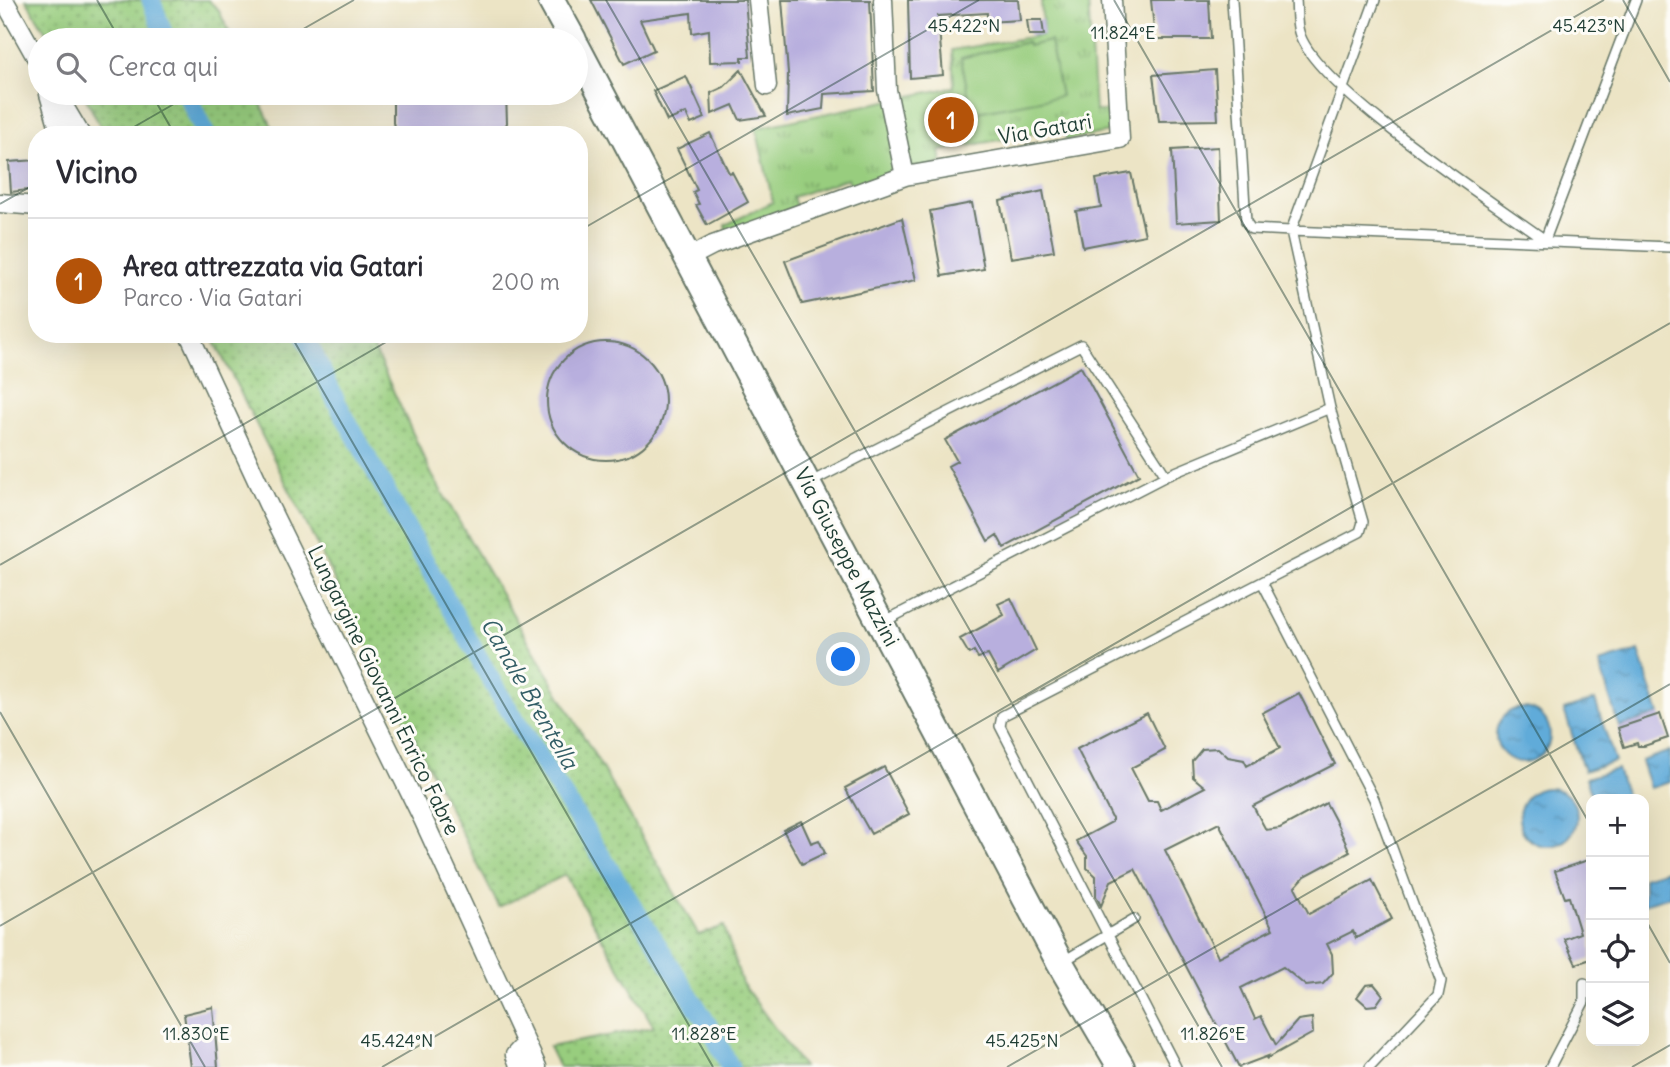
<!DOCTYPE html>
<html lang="it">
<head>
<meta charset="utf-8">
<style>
  body { margin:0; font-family:Delius,sans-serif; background:#f2f2f3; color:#2b2b33 }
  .controls { position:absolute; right:21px; bottom:21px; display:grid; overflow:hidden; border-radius:14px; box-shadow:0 7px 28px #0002 }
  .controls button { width:63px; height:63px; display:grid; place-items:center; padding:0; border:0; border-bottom:2px solid #e1e1e2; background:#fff; color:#2b2b33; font:35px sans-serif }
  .you { position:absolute; left:844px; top:660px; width:24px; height:24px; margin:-18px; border:5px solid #fff; border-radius:50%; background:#1a73e8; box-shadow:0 0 0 10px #1a73e833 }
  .badge { display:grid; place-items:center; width:46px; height:46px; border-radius:50%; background:#b45309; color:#fff; font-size:23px; font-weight:700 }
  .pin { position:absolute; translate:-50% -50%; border:4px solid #fff; box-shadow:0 2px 7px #0006 }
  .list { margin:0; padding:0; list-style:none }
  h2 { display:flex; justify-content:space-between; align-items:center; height:91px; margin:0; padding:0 28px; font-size:30px }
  h2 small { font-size:23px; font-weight:400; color:#7c7c81 }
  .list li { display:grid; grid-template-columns:46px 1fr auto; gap:21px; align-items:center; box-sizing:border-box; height:126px; padding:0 28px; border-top:2px solid #e1e1e2 }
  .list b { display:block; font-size:26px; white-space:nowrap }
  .list p { margin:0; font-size:23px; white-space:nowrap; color:#7c7c81 }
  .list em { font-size:23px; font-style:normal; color:#7c7c81 }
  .icon { flex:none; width:38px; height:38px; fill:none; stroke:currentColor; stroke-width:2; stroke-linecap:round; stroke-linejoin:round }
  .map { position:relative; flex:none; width:1670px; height:1067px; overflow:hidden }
  .search { position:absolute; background:#fff; box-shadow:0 7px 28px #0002; left:28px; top:28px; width:560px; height:77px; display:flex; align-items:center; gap:18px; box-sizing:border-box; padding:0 24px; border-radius:38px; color:#7c7c81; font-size:26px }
  .panel { position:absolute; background:#fff; box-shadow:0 7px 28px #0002; left:28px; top:126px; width:560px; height:217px; border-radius:28px }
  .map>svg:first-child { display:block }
  .grass { fill:url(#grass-dots); stroke:#5c8559; stroke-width:2 }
  .park { fill:url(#park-tufts); stroke:#5c8559; stroke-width:2 }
  .pitch { fill:#98cd7e; stroke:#5c8559; stroke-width:2 }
  .water { fill:url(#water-ripples); stroke:#407486; stroke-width:2 }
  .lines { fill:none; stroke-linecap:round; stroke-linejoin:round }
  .canal { stroke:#61abd9; stroke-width:19 }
  .building { fill:#b8afde; fill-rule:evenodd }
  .lane-casing { stroke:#677767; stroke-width:12 }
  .street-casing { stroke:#677767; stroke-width:21 }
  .secondary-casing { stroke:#677767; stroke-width:30 }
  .lane { stroke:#fff; stroke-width:9 }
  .street { stroke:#fff; stroke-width:18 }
  .secondary { stroke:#fff; stroke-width:26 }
  .ticks { fill:none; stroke:#1f3d34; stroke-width:2; stroke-opacity:0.45 }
  .labels { text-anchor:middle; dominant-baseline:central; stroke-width:6; stroke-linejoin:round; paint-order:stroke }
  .street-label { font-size:21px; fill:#1f3d34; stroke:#fdfcf7 }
  .water-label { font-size:23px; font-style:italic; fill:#335e66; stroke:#fdfcf7 }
  .ticks-label { font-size:18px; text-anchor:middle; fill:#1f3d34; stroke:#fdfcf7; stroke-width:6; stroke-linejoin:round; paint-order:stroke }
</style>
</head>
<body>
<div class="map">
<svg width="1670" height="1067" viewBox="0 0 1670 1067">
  <defs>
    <pattern id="grass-dots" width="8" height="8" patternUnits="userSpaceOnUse" patternTransform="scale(1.75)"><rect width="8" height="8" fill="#98cd7e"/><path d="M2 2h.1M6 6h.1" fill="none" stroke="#7ba868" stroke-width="1.8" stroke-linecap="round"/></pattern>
    <pattern id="park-tufts" width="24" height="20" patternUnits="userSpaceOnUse" patternTransform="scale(1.75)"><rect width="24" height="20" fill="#98cd7e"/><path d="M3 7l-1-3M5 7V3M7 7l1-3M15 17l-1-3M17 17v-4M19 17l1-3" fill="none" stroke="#7ba868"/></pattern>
    <pattern id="water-ripples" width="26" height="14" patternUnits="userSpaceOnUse" patternTransform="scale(1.75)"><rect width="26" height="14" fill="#61abd9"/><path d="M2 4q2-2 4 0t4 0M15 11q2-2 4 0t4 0" fill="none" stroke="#4f8cb1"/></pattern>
  </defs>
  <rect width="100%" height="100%" fill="#fdfcf7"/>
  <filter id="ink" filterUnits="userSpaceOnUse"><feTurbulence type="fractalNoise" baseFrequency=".0143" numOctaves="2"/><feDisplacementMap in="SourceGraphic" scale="14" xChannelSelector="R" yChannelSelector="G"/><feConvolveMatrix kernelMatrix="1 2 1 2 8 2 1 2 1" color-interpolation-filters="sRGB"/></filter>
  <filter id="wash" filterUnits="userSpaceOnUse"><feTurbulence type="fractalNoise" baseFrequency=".00686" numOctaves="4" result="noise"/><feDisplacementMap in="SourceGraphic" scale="28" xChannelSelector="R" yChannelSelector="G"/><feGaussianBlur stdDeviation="1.57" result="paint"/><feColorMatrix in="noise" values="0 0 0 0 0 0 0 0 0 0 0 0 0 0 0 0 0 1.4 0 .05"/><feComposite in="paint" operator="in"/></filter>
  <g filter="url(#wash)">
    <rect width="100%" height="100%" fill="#ece4c5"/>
    <path class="grass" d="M 26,0 L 208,0 L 218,9 L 233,40 L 51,40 Z
      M 83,93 L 256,93 L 276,135 L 105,135 Z
      M 211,334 L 367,334 L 432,475 L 699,935 L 724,926 L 742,983 L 803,1067 L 559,1067 L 549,1047 L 654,1027 L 565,875 L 499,907 Z"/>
    <path class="park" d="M 1041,0 L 1088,0 L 1095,111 L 1108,111 L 1109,132 L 1066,140 L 1063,128 L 940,151 L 942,163 L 851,187 L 848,178 L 793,197 L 796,207 L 727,233 L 725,225 L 773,202 L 756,128 L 954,87 L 952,50 L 1043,35 Z"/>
    <path class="pitch" d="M 1050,41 L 1061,96 L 972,113 L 961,58 L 1027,42 L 1028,46 Z"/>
    <path class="water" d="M 1639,651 L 1659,714 L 1619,727 L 1599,663 Z
      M 1595,700 L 1615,761 L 1584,771 L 1564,710 Z
      M1496 735a27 27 0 1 1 54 0a27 27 0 1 1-54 0Z
      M 1670,751 L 1670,782 L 1650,788 L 1641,761 Z
      M 1617,769 L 1627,799 L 1593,799 L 1586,778 Z
      M1519 817a29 29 0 1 1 58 0a29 29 0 1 1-58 0Z
      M 1670,869 L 1670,896 L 1644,904 L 1644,877 Z"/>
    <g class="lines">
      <path class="canal" d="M 151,0 L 166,40
        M 186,93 L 206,135
        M 304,334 L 336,401 L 496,689 L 713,1033 L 730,1067"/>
    </g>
    <g id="blocks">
      <path class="building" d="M 591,0 L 745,0 L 750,57 L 742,57 L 742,61 L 710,62 L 709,30 L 692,33 L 691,13 L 640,20 L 654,50 L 624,64 Z
        M 782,0 L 870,0 L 874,91 L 824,94 L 823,109 L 787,116 L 788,73 Z
        M 908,0 L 1018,0 L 1020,20 L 987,22 L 987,13 L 938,16 L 943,75 L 910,78 Z
        M 1151,0 L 1209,0 L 1211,39 L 1155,39 Z
        M 1027,20 L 1042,20 L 1044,35 L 1029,35 Z
        M 741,70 L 766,116 L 740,120 L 733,105 L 712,114 L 711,93 L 724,87 Z
        M 1215,70 L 1218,120 L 1159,121 L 1153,75 Z
        M 686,76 L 705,118 L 691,124 L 686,113 L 667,121 L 653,91 Z
        M 393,93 L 506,93 L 507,123 L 501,135 L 398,135 L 393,123 Z
        M 710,133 L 729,173 L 732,172 L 748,202 L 707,225 L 696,205 L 699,204 L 693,192 L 697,190 L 677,149 Z
        M 1218,147 L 1221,220 L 1176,223 L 1172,150 Z
        M 37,160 L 37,189 L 11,192 L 9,162 Z
        M 1131,173 L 1145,235 L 1083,247 L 1076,211 L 1101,207 L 1096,179 Z
        M 1043,191 L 1054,251 L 1011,258 L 1000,201 Z
        M 972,203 L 984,269 L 942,276 L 930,211 Z
        M 902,218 L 916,280 L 802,304 L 785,261 Z
        M547 401a59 59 0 1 1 118 0a59 59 0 1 1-118 0Z
        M 1081,367 L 1139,475 L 1004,548 L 997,535 L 988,541 L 948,466 L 957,461 L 945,440 Z
        M 1011,598 L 1036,650 L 998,673 L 988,655 L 978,658 L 974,651 L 969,654 L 960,639 L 1004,615 L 998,604 Z
        M 1299,693 L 1335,764 L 1253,806 L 1266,830 L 1280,828 L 1326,803 L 1335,820 L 1350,852 L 1305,876 L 1295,887 L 1309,914 L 1372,880 L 1392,919 L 1356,938 L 1353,931 L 1327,944 L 1332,954 L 1333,973 L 1323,984 L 1306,986 L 1283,967 L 1241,988 L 1255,1019 L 1261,1016 L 1276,1045 L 1298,1020 L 1312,1018 L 1313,1033 L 1266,1059 L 1268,1056 L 1239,1067 L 1135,869 L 1111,881 L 1101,906 L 1096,896 L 1096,876 L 1087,868 L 1087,856 L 1076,841 L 1112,822 L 1112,818 L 1077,749 L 1147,713 L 1165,750 L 1131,768 L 1148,801 L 1157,801 L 1161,810 L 1205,787 L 1193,777 L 1192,761 L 1202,749 L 1218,748 L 1228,757 L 1244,760 L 1247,766 L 1280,748 L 1262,713 ZM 1219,823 L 1273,929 L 1218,957 L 1165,850 Z
        M 1660,714 L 1668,738 L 1644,746 L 1638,746 L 1637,743 L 1624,747 L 1618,728 Z
        M 884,767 L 909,814 L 871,834 L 845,788 Z
        M 801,821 L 811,843 L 819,840 L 825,853 L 802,864 L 783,830 Z
        M 1591,859 L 1591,959 L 1576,964 L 1564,939 L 1580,933 L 1569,897 L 1565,898 L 1555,871 Z
        M 1374,984 L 1383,995 L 1376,1005 L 1367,1006 L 1357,997 L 1366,985 Z
        M 213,1007 L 218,1067 L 191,1067 L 184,1014 Z"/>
    </g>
  </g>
  <g filter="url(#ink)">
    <use href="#blocks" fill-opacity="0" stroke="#677767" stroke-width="2"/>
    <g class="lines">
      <g class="lane-casing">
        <path id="lane" d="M 1232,0 L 1246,222 L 1251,229 L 1291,231 L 1375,0
          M 1296,0 C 1297,10 1296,22 1299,32 C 1314,87 1493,202 1545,240 L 1636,0
          M 809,483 L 1081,345 L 1166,476
          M 883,622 L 1166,476 L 1330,408
          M 1062,962 L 1134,919
          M 1176,1067 L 1000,726 L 1002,716 L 1262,582
          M 1370,1067 L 1438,995 L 1441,981 L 1374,799 L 1262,582 L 1360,532 L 1363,522 L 1330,408 L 1291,231 L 1670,247
          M 1550,1067 L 1584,1002 L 1584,983"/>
      </g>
      <g class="street-casing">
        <path id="street" d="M 4,0 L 40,64
          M 758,0 L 767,86
          M 883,0 L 887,90 L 905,176
          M 56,93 L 81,135
          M 49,94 L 61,135
          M 0,203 L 37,206
          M 688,258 L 713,245 L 905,176 L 1120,139 L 1112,0
          M 189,334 L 267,502 L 423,819 L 537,1067
          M 520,1067 L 515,1055 L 526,1043"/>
      </g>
      <g class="secondary-casing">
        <path id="secondary" d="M 551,0 L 573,40
          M 576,46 L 1060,963 L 1121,1067"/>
      </g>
      <use href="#lane" class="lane"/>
      <use href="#street" class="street"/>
      <use href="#secondary" class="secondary"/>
    </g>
  </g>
  <path class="ticks" d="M 97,0 L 120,40M 606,0 L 1222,1067M 1114,0 L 1591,826M 1623,0 L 1670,82M 284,40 L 354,0M 151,93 L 175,135M 120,135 L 193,93M 0,204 L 37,183M 579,231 L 979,0M 290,334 L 713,1067M 0,565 L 400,334M 0,712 L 205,1067M 1644,917 L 1670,963M 0,926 L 1604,0M 382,1067 L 1670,323M 1007,1067 L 1670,684M 1632,1067 L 1670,1045"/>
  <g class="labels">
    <g class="street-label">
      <text transform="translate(1045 129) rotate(-10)">Via Gatari</text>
      <text transform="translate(847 557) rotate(62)">Via Giuseppe Mazzini</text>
      <text transform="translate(384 690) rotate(64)">Lungargine Giovanni Enrico Fabre</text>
    </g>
    <g class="water-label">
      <text transform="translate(530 693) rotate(60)">Canale Brentella</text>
    </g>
  </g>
  <g class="ticks-label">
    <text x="964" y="32">45.422°N</text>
    <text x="1589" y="32">45.423°N</text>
    <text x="1123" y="39">11.824°E</text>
    <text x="196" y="1040">11.830°E</text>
    <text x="704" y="1040">11.828°E</text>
    <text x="1213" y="1040">11.826°E</text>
    <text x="397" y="1047">45.424°N</text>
    <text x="1022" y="1047">45.425°N</text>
  </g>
</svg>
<div class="controls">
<button>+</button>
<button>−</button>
<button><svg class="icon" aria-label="locate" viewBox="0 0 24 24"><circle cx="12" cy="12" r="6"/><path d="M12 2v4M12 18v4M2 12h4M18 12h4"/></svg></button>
<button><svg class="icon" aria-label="layers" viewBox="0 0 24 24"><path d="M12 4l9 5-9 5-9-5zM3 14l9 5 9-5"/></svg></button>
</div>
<div class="you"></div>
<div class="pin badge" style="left:951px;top:120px">1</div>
<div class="search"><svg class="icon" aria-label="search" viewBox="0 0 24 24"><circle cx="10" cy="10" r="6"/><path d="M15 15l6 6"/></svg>Cerca qui</div>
<section class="panel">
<h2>Vicino<small></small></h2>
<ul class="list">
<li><span class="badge">1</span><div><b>Area attrezzata via Gatari</b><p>Parco · Via Gatari</p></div><em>200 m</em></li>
</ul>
</section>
</div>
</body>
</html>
